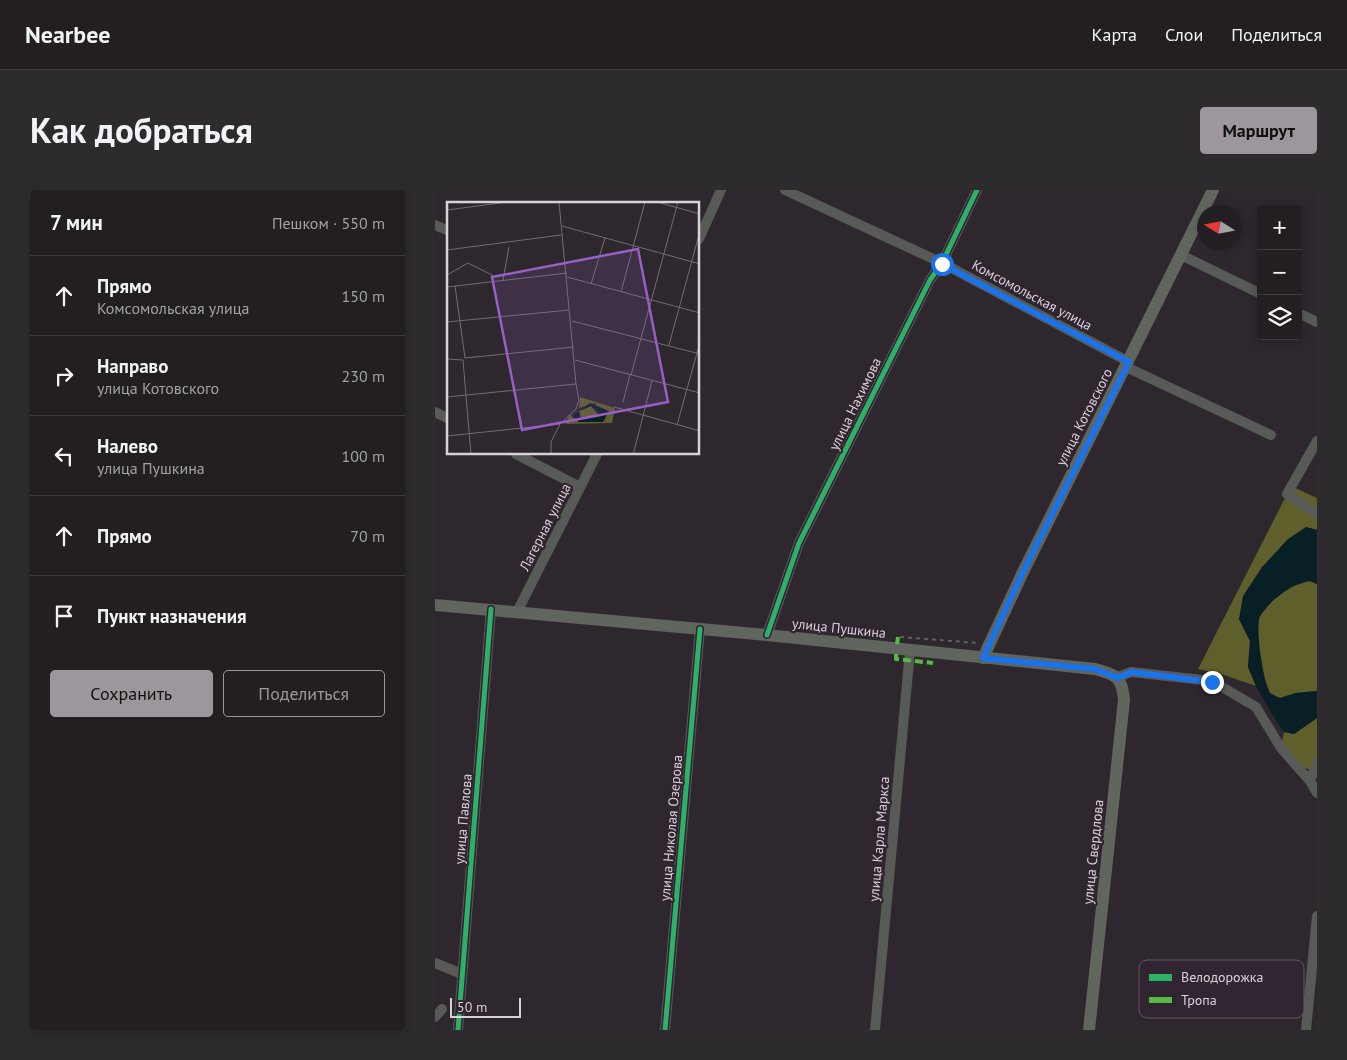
<!DOCTYPE html>
<html lang="ru">
<head>
<meta charset="utf-8">
<style>
  body { margin:0; font-family:"PT Sans",sans-serif; background:#2e2b2f; color:#f1f3f6 }
  .controls { position:absolute; right:15px; top:15px; display:grid; overflow:hidden; border-radius:5px; box-shadow:0 2px 8px #0003 }
  .controls button { width:45px; height:45px; display:grid; place-items:center; padding:0; border:0; border-bottom:1px solid #3f3c40; background:#221e22; color:#f1f3f6; font:25px sans-serif }
  .compass { position:absolute; left:762px; top:15px; width:45px; height:45px; border-radius:50%; background:#221e22; box-shadow:0 2px 8px #0003; rotate:281deg }
  .scale { position:absolute; left:15px; bottom:12px; width:71px; box-sizing:border-box; padding-left:5px; border:2px solid #d9d1d8; border-top:0; font-size:14px; line-height:18px; white-space:nowrap; color:#d9d1d8; -webkit-text-stroke:4px #312531; paint-order:stroke }
  .stop { position:absolute; width:15px; height:15px; margin:-11px; border:4px solid #1a73e8; border-radius:50%; background:#fff }
  .stop.end { background:#1a73e8; border-color:#fff; box-shadow:0 1px 5px #0008 }
  .list { margin:0; padding:0; list-style:none }
  h2 { display:flex; justify-content:space-between; align-items:center; height:65px; margin:0; padding:0 20px; font-size:21px }
  h2 small { font-size:16px; font-weight:400; color:#a2a2a5 }
  .list li { display:grid; grid-template-columns:32px 1fr auto; gap:15px; align-items:center; box-sizing:border-box; height:80px; padding:0 20px; border-top:1px solid #3f3c40 }
  .list b { display:block; font-size:19px; white-space:nowrap }
  .list p { margin:0; font-size:16px; white-space:nowrap; color:#a2a2a5 }
  .list em { font-size:16px; font-style:normal; color:#a2a2a5 }
  .actions { display:flex; gap:10px; padding:15px 20px }
  .actions a { flex:1; padding:11px 0; border:1px solid #9d969c; border-radius:5px; text-align:center; font-size:18px; color:#9d969c }
  .actions .main { background:#9d969c; color:#111 }
  .icon { flex:none; width:28px; height:28px; fill:none; stroke:currentColor; stroke-width:2; stroke-linecap:round; stroke-linejoin:round }
  .map { position:relative; flex:none; width:882px; height:840px; overflow:hidden; border-radius:5px }
  header { display:flex; align-items:center; gap:30px; box-sizing:border-box; height:70px; padding:0 25px; background:#221e22; border-bottom:1px solid #3f3c40 }
  header strong { font-size:24px }
  nav { display:flex; gap:28px; margin-inline-start:auto; font-size:18px }
  .intro { display:flex; align-items:center; justify-content:space-between; box-sizing:border-box; height:120px; padding:0 30px }
  h1 { margin:0; font-size:35px }
  .button { padding:12px 22px; border-radius:5px; background:#9d969c; color:#111; font-size:18px; font-weight:700 }
  main { display:flex; gap:30px; padding:0 30px }
  aside { flex:1; background:#221e22; border-radius:5px; box-shadow:0 2px 8px #0003 }
  .map>svg:first-child { display:block }
  .forest { fill:#5e5f2b }
  .water { fill:#091f26 }
  .lines { fill:none; stroke-linecap:round; stroke-linejoin:round }
  .path { stroke:#5f605e; stroke-width:2; stroke-dasharray:4 4; stroke-linecap:butt }
  .minor { stroke:#585a57; stroke-width:10 }
  .major { stroke:#60655e; stroke-width:12 }
  .quiet { stroke:#58b947; stroke-width:4; stroke-dasharray:8 4; stroke-linecap:butt }
  .cycleway-casing { stroke:#312531; stroke-width:8 }
  .cycleway { stroke:#2db169; stroke-width:5 }
  .route { stroke:#1a73e8; stroke-width:6 }
  .labels { text-anchor:middle; dominant-baseline:central; stroke-width:4.5; stroke-linejoin:round; paint-order:stroke }
  .street-label { font-size:14px; fill:#d9d1d8; stroke:#312531 }
  .inset-road { fill:none; stroke:#726c72; stroke-width:1 }
  .view { fill:#975ec6; fill-opacity:0.15; stroke:#975ec6; stroke-width:2.5 }
  .inset-edge { fill:none; stroke:#d9d1d8; stroke-width:2.5 }
  .key { fill:#312531; stroke:#635963; stroke-width:1 }
  .key-label { font-size:14px; fill:#d9d1d8 }
</style>
</head>
<body>
<header>
<strong>Nearbee</strong>
<nav><a>Карта</a><a>Слои</a><a>Поделиться</a></nav>
</header>
<div class="intro"><h1>Как добраться</h1><a class="button">Маршрут</a></div>
<main>
<aside>
<h2>7 мин<small>Пешком · 550 m</small></h2>
<ul class="list">
<li><svg class="icon" aria-label="ahead" viewBox="0 0 24 24"><path d="M12 20V5M6 11l6-6 6 6"/></svg><div><b>Прямо</b><p>Комсомольская улица</p></div><em>150 m</em></li>
<li><svg class="icon" aria-label="right" viewBox="0 0 24 24"><path d="M7 20v-9h11M14 6l5 5-5 5"/></svg><div><b>Направо</b><p>улица Котовского</p></div><em>230 m</em></li>
<li><svg class="icon" aria-label="left" viewBox="0 0 24 24"><path d="M17 20v-9H6M10 6l-5 5 5 5"/></svg><div><b>Налево</b><p>улица Пушкина</p></div><em>100 m</em></li>
<li><svg class="icon" aria-label="ahead" viewBox="0 0 24 24"><path d="M12 20V5M6 11l6-6 6 6"/></svg><div><b>Прямо</b></div><em>70 m</em></li>
<li><svg class="icon" aria-label="arrive" viewBox="0 0 24 24"><path d="M6 21V4h12l-3 4 3 4H6"/></svg><div><b>Пункт назначения</b></div></li>
</ul>
<div class="actions"><a class="main">Сохранить</a><a>Поделиться</a></div>
</aside>
<div class="map">
<svg width="882" height="840" viewBox="0 0 882 840">
  <rect width="100%" height="100%" fill="#2e282e"/>
  <path class="forest" d="M 858,297 L 882,308 L 882,340 L 871,337 L 804,429 L 815,451 L 813,477 L 821,496 L 783,483 L 763,479 L 852,304 Z
    M 874,391 L 882,394 L 882,501 L 861,503 L 845,508 L 835,503 L 830,490 L 822,448 L 824,427 L 837,411 L 856,397 Z
    M 882,528 L 882,582 L 861,575 L 846,558 L 849,542 L 859,544 Z"/>
  <path class="water" d="M 871,337 L 882,340 L 882,394 C 880,393 877,391 875,391 C 859,391 832,413 825,426 C 820,436 828,494 835,503 C 837,505 842,507 845,508 L 861,503 L 882,501 L 882,528 L 859,544 L 849,542 L 841,531 L 821,496 L 813,477 L 815,451 L 804,429 L 808,406 L 827,377 L 853,349 Z"/>
  <g class="lines">
    <path class="path" d="M 465,447 L 543,453"/>
    <path class="minor" d="M 350,0 L 507,73 L 694,172
      M 0,35 L 14,41
      M 264,49 L 286,0
      M 746,65 L 826,104
      M 863,123 L 882,132
      M 691,177 L 836,245
      M 0,222 L 14,229
      M 882,251 L 852,304 L 882,324
      M 81,264 L 145,297
      M 82,422 L 162,264
      M 332,445 L 364,353 L 495,90 L 507,73 L 542,0
      M 683,487 L 696,482 L 777,491 L 821,517 L 846,558 L 875,591 L 882,603
      M 875,591 L 882,573
      M 0,773 L 27,784
      M 0,827 L 7,819
      M 23,840 L 56,419
      M 230,840 L 265,439
      M 440,840 L 475,461
      M 871,840 L 882,726"/>
    <path class="major" d="M 0,415 L 332,445 L 660,479 C 682,485 687,487 689,510 L 654,840
      M 548,468 L 588,382 L 778,0"/>
    <path class="quiet" d="M 462,454 L 463,447
      M 461,464 L 461,469 L 498,473"/>
    <g class="cycleway-casing">
      <path id="cycleway" d="M 332,445 L 364,353 L 495,90 L 507,73 L 542,0
        M 23,840 L 56,419
        M 230,840 L 265,439"/>
    </g>
    <use href="#cycleway" class="cycleway"/>
  </g>
  <g class="lines">
    <path class="route" d="M 507,74 L 694,172 L 588,382 L 548,468 L 660,479 L 683,488 L 696,482 L 777,492"/>
  </g>
  <g class="labels">
    <g class="street-label">
      <text transform="translate(597 105) rotate(28)">Комсомольская улица</text>
      <text transform="translate(420 214) rotate(-64)">улица Нахимова</text>
      <text transform="translate(649 227) rotate(-63)">улица Котовского</text>
      <text transform="translate(110 337) rotate(-63)">Лагерная улица</text>
      <text transform="translate(404 438) rotate(6)">улица Пушкина</text>
      <text transform="translate(28 629) rotate(-85)">улица Павлова</text>
      <text transform="translate(236 638) rotate(-85)">улица Николая Озерова</text>
      <text transform="translate(444 649) rotate(-85)">улица Карла Маркса</text>
      <text transform="translate(658 662) rotate(-84)">улица Свердлова</text>
    </g>
  </g>
  <g transform="translate(12 12)">
    <rect width="252" height="252" fill="#2e282e"/>
    <path d="M 133,195 L 168,206 L 165,221 L 119,222 L 122,212 L 132,220 L 156,220 L 148,201 L 132,206 ZM 144,204 L 152,214 L 134,217 L 132,209 Z" fill="#5e5f2b"/>
    <path d="M 143,201 L 162,209 L 156,220 L 132,220 L 125,214 ZM 144,204 L 151,209 L 152,215 L 134,217 L 132,209 Z" fill="#091f26" fill-rule="evenodd"/>
    <path class="inset-road" d="M 210,0 L 253,12M 0,8 L 61,0M 115,24 L 253,62M 0,48 L 114,33M 0,73 L 21,61 L 49,75M 120,75 L 253,111M 56,78 L 62,45M 144,82 L 158,36M 8,84 L 18,156 L 127,145M 0,85 L 120,71M 174,90 L 198,0M 125,119 L 253,152M 0,120 L 122,108M 222,143 L 253,29M 0,157 L 16,158 L 24,253M 128,158 L 253,191M 184,173 L 231,0M 0,195 L 129,182 L 112,0M 176,200 L 183,173M 167,205 L 253,229M 230,223 L 253,140M 0,234 L 113,222M 104,253 L 104,240 L 113,222 L 129,207 L 132,198 L 129,182M 186,253 L 205,179"/>
    <path class="view" d="M 191,47 L 221,200 L 75,228 L 45,75 Z"/>
    <rect width="252" height="252" class="inset-edge"/>
  </g>
  <rect x="704" y="770" width="165" height="58" rx="8" class="key"/>
  <rect x="714" y="784" width="23" height="7" fill="#2db169"/>
  <rect x="714" y="807" width="23" height="6" fill="#58b947"/>
  <g class="key-label">
    <text x="746" y="792">Велодорожка</text>
    <text x="746" y="815">Тропа</text>
  </g>
</svg>
<div class="controls">
<button>+</button>
<button>−</button>
<button><svg class="icon" aria-label="layers" viewBox="0 0 24 24"><path d="M12 4l9 5-9 5-9-5zM3 14l9 5 9-5"/></svg></button>
</div>
<svg class="compass" viewBox="-18 -18 36 36"><path d="M0-13l5 13h-10z" fill="#e53935"/><path d="M0 13l5-13h-10z" fill="#a2a2a5"/></svg>
<div class="scale">50 m</div>
<div class="stop" style="left:507px;top:74px"></div>
<div class="stop end" style="left:777px;top:492px"></div>
</div>
</main>
</body>
</html>
